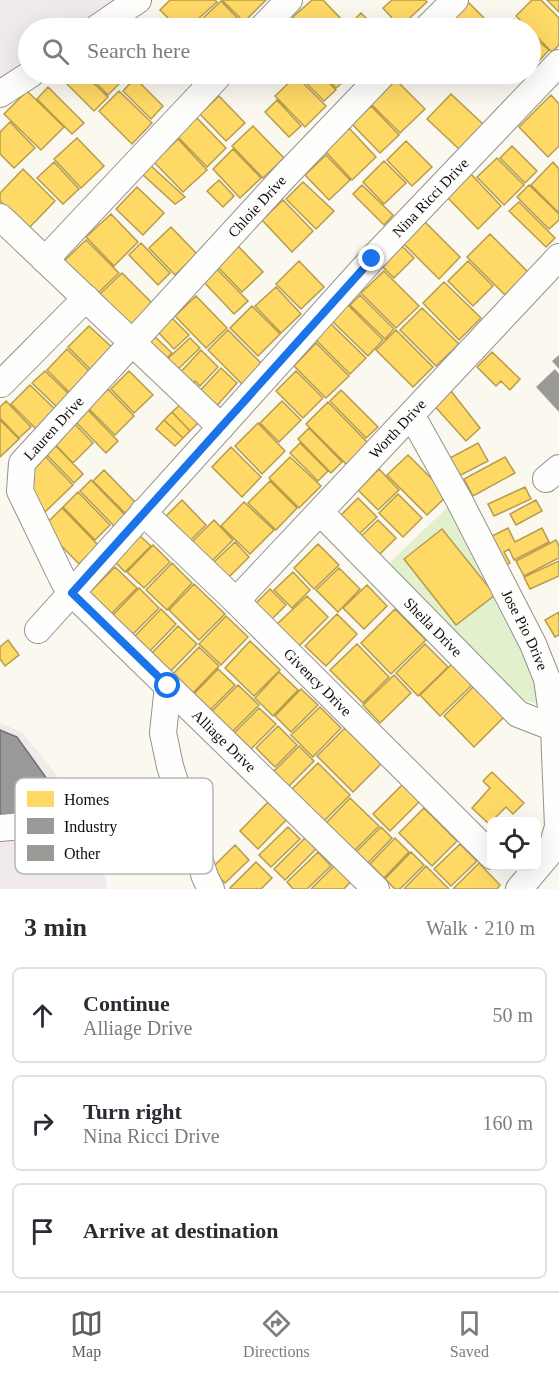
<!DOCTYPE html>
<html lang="en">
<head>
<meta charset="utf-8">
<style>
  body { margin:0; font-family:Georgia,serif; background:#f2f2f3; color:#2b2b33 }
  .controls { position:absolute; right:18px; bottom:18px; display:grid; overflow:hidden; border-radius:9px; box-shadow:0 6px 24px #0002 }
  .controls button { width:54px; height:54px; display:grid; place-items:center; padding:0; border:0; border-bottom:2px solid #e1e1e2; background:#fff; color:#2b2b33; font:30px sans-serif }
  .stop { position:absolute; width:18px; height:18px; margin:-14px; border:4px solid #1a73e8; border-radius:50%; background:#fff }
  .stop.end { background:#1a73e8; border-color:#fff; box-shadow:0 2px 6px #0008 }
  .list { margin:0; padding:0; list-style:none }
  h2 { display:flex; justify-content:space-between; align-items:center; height:78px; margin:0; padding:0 24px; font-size:26px }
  h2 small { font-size:20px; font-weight:400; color:#7c7c81 }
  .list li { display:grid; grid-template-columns:39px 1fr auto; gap:18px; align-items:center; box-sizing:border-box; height:96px; margin:0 12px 12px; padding:0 12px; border:2px solid #e1e1e2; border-radius:9px }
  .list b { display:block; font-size:22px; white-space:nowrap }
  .list p { margin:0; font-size:20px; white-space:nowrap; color:#7c7c81 }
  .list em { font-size:20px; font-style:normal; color:#7c7c81 }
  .icon { flex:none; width:33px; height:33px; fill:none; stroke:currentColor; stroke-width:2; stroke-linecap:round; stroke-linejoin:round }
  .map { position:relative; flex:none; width:559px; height:889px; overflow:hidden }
  .search { position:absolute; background:#fff; box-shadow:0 6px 24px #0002; left:18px; right:18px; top:18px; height:66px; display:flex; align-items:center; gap:15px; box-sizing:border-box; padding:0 21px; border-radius:33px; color:#7c7c81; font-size:22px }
  .sheet { height:402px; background:#fff }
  nav { display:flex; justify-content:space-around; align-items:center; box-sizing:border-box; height:84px; border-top:2px solid #e1e1e2; background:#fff; font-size:16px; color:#7c7c81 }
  nav a { display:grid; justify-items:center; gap:3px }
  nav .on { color:#5f5f5b }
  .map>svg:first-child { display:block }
  .industrial { fill:#f1eaed }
  .green { fill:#e2f0ce }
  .homes { fill:#ffd966; stroke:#b69c4b; stroke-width:1.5 }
  .industry { fill:#999; stroke:#6f6f6f; stroke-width:1.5 }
  .building { fill:#9c9a95 }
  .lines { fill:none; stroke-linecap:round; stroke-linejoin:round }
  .minor-casing { stroke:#93928e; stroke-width:28 }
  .minor { stroke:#fefefd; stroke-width:26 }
  .route { stroke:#1a73e8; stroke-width:8 }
  .labels { text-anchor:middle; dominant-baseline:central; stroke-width:6; stroke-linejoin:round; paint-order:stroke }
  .street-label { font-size:15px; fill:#0c0c0c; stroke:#fff }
  .key { fill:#fff; stroke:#b6b6b6; stroke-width:1.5 }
  .key-label { font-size:16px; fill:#0c0c0c }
</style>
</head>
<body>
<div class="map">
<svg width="559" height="889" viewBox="0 0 559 889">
  <rect width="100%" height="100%" fill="#faf8ef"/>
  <path class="industrial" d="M 0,0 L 118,0 L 76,28 L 28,28 L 28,60 L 0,79 Z
    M 0,723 L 22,732 L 97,826 L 107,889 L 0,889 Z"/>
  <path class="green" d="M 451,504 L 525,650 L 538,686 L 539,704 L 518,699 L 385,567 Z"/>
  <path class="homes" d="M 170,0 L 215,0 L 217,2 L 188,28 L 178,28 L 160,10 Z
    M 222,0 L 266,0 L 244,22 Z
    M 312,0 L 323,0 L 345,23 L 339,28 L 304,28 L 293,17 Z
    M 392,0 L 425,0 L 427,2 L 400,27 L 383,8 Z
    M 532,0 L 541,0 L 559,18 L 559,45 L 552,52 L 516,16 Z
    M 547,0 L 559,0 L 559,12 Z
    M 221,1 L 243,24 L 239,28 L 202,28 L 197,24 Z
    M 468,2 L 494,28 L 442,28 Z
    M 361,13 L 376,28 L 346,28 Z
    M 514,19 L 525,28 L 505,28 Z
    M 530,34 L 549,50 L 537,63 L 530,57 Z
    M 69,74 L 84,74 L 108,97 L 94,111 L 63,80 Z
    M 87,74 L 123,74 L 126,77 L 108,95 Z
    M 297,74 L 320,74 L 336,90 L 324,101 Z
    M 322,74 L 344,74 L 348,78 L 336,88 Z
    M 503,74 L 516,74 L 510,80 Z
    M 296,76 L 326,106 L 305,127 L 275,96 Z
    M 135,78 L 163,106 L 151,119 L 123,91 Z
    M 396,80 L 425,109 L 400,133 L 371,104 Z
    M 48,87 L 84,123 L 72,134 L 37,99 Z
    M 27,91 L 64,127 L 41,150 L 4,114 Z
    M 119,91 L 152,123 L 132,144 L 99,111 Z
    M 451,94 L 484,125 L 460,150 L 427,119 Z
    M 551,95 L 559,104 L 559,146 L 548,157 L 519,127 Z
    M 219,96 L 245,123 L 226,141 L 200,114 Z
    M 277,100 L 301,126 L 289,137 L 265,112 Z
    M 371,106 L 399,135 L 380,153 L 352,124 Z
    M 195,116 L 226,148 L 207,167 L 176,135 Z
    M 10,122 L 35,148 L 14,168 L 0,154 L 0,132 Z
    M 253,126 L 284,158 L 263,178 L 232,146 Z
    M 349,128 L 376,157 L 352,180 L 325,151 Z
    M 77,138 L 104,166 L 81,188 L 54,159 Z
    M 178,139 L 207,170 L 183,192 L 154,162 Z
    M 406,141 L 432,167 L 412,186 L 387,160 Z
    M 512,146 L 537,171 L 525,183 L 500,158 Z
    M 233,149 L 261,178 L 240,198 L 213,169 Z
    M 326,155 L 350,180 L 329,200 L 305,175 Z
    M 497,158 L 524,185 L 504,205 L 477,177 Z
    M 384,161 L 406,183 L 384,204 L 363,182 Z
    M 54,162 L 79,189 L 63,204 L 37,178 Z
    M 553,162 L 559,169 L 559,213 L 531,185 Z
    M 150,165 L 185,197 L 175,204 L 142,174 Z
    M 23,169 L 55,201 L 28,229 L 0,201 L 0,193 Z
    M 471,174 L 501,206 L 478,229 L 447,197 Z
    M 219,180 L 234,196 L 223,207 L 207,191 Z
    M 303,182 L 334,211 L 316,229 L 286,199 Z
    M 362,185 L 393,215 L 384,225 L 353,194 Z
    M 529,185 L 559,214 L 559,220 L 549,229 L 517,197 Z
    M 137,187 L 164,213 L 143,235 L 116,209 Z
    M 283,200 L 313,231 L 292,252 L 262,220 Z
    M 519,202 L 555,238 L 546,247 L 509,211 Z
    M 111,214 L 138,242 L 114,266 L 86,237 Z
    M 423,220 L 460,257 L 439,279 L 401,241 Z
    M 171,227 L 197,254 L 175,275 L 149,248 Z
    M 490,234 L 528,272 L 505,295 L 467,257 Z
    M 86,240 L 119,273 L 97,294 L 64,261 Z
    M 141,243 L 170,273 L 158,285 L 129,255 Z
    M 401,245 L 414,258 L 394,278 L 381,265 Z
    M 238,246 L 263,272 L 242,292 L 217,266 Z
    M 299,261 L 324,287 L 301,309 L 276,284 Z
    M 468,261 L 493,286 L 473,306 L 448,281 Z
    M 215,267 L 248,301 L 234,314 L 202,280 Z
    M 384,271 L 419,306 L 396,328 L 361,293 Z
    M 122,273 L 153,304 L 131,325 L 100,294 Z
    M 444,282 L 481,318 L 459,340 L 423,303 Z
    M 276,287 L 301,314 L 281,333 L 255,306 Z
    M 360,295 L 394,329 L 385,339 L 350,305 Z
    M 196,296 L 227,328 L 206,348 L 175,316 Z
    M 348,305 L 383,340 L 368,356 L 332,321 Z
    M 252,306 L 280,334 L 258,356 L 230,328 Z
    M 422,308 L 459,344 L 436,366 L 400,330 Z
    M 172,318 L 189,335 L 174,349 L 158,332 Z
    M 330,323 L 366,358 L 350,374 L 315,339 Z
    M 89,326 L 116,351 L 94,373 L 68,347 Z
    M 228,330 L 262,364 L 242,384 L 208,350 Z
    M 396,330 L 433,367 L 413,387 L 376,350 Z
    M 151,333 L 172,353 L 161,364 L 141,344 Z
    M 190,338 L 200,348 L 174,373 L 164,362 Z
    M 316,343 L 349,376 L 326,398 L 294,366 Z
    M 67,349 L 92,374 L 72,395 L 47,370 Z
    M 201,350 L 218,367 L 200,386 L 195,381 L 189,387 L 177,376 Z
    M 492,352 L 520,379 L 510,390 L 501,381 L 496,386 L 477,367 Z
    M 221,368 L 237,383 L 214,409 L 197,394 Z
    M 45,371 L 71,396 L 59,409 L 32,383 Z
    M 129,371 L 153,395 L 134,413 L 111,389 Z
    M 296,371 L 323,398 L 303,418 L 276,391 Z
    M 30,385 L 57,411 L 38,431 L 11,404 Z
    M 447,386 L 480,428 L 466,441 L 431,402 Z
    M 108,389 L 134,416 L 115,435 L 88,408 Z
    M 341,390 L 378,427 L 366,438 L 330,401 Z
    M 6,401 L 31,427 L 19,438 L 0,418 L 0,407 Z
    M 282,401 L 301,420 L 279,442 L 260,423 Z
    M 328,402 L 369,444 L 347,465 L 306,424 Z
    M 181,404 L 199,422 L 190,431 L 172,412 Z
    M 85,407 L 118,441 L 106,453 L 73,419 Z
    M 172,412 L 190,431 L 183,438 L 164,420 Z
    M 0,420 L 19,439 L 0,457 Z
    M 164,420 L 183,438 L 175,446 L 156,429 Z
    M 72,421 L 93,443 L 73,463 L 52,441 Z
    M 258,423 L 285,451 L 262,474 L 235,446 Z
    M 309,428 L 342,462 L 331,473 L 298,439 Z
    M 300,443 L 328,471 L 318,481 L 290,453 Z
    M 478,443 L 488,461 L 457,477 L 448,459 Z
    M 54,444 L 83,474 L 74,483 L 45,453 Z
    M 231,447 L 261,477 L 242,497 L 212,467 Z
    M 43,454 L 73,485 L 45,512 L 29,498 L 28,470 Z
    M 408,455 L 448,495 L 427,515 L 387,475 Z
    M 290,457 L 321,486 L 299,508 L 269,478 Z
    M 505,457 L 515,473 L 473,496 L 464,479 Z
    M 379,469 L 399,490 L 378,510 L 358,490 Z
    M 104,470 L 136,503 L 125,513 L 93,481 Z
    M 91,480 L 125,515 L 114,526 L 80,491 Z
    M 270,481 L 297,508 L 276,530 L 248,503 Z
    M 525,487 L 531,499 L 494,516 L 488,504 Z
    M 78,492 L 110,525 L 95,540 L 63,507 Z
    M 398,494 L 422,518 L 403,537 L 379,513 Z
    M 358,498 L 377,517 L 353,540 L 335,521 Z
    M 182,500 L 206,525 L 188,543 L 164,518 Z
    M 536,500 L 542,511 L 516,525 L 510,514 Z
    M 244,502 L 274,530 L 250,554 L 221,526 Z
    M 62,508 L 98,545 L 79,564 L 43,527 Z
    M 214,520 L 233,540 L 211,562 L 192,542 Z
    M 378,520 L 396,538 L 374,560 L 356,541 Z
    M 508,528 L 515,542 L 542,528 L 549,542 L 514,560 L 509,549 L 504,552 L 510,563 L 503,566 L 488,538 Z
    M 442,529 L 495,595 L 456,625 L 404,559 Z
    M 139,535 L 151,546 L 125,572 L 114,561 Z
    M 556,540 L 559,546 L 559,558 L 524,576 L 516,561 Z
    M 235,542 L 249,557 L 229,577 L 214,562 Z
    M 318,544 L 339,565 L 314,589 L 294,568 Z
    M 153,545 L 170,562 L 144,588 L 127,572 Z
    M 559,561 L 559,576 L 530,589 L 524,577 Z
    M 172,563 L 192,583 L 167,610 L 146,590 Z
    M 115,567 L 137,588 L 111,614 L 89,593 Z
    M 339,568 L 360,589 L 338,612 L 316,590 Z
    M 293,572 L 310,590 L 292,608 L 274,590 Z
    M 194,584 L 225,614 L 199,640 L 169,610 Z
    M 367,585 L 387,606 L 364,629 L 343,608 Z
    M 139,588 L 159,608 L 131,636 L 111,617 Z
    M 270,589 L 286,605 L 268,623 L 252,607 Z
    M 307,596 L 328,617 L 298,647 L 276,625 Z
    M 161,609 L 176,624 L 150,651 L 135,636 Z
    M 395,609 L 426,640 L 391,674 L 361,643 Z
    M 559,612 L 559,635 L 555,637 L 545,620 Z
    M 337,614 L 357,634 L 326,666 L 305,646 Z
    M 226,616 L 248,637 L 221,665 L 199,644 Z
    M 178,626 L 197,644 L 168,674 L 149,656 Z
    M 8,640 L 19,655 L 5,666 L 0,659 L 0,647 Z
    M 250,641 L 280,670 L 254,696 L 225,668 Z
    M 357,644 L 389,677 L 363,703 L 330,670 Z
    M 425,644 L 448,667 L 418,696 L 396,673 Z
    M 199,647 L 219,666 L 191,695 L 171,676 Z
    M 453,663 L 473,684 L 440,716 L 420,695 Z
    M 218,669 L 235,685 L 207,713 L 191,697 Z
    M 279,672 L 298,690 L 273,716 L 255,698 Z
    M 394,675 L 411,693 L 380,723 L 363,705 Z
    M 238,685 L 259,705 L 229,735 L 208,715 Z
    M 474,686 L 504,717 L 474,747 L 444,716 Z
    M 301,689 L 318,705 L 291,732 L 275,716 Z
    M 320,707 L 341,728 L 313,757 L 291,735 Z
    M 259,708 L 276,724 L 247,753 L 230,737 Z
    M 278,726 L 297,745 L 275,767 L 256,748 Z
    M 345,728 L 381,764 L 353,792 L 317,756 Z
    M 299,746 L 314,761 L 286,789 L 271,774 Z
    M 318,763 L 350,795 L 323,822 L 291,790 Z
    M 492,772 L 524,803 L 513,814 L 506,807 L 489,824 L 472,808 L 490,788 L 483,781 Z
    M 403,784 L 420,801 L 390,831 L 373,814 Z
    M 350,798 L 379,826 L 354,851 L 326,823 Z
    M 271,799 L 289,817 L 258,849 L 240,831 Z
    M 424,808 L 457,841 L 432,866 L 399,833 Z
    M 288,827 L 300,839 L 271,867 L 259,855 Z
    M 381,827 L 392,838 L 368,863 L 356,852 Z
    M 305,838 L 316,849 L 285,880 L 274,869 Z
    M 395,838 L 409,852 L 384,878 L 370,864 Z
    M 460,844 L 477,861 L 451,886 L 434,869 Z
    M 235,845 L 249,860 L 225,883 L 211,869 Z
    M 318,852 L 331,866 L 307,889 L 293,889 L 287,882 Z
    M 411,852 L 424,865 L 400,889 L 395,889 L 385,879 Z
    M 256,862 L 272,878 L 261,889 L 231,889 L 230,888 Z
    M 479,863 L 500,885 L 497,889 L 453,889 Z
    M 336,864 L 352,880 L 344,889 L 311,889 Z
    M 426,866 L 449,889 L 404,889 Z"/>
  <path class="industry" d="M 0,730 L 17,737 L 67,807 L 22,820 L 0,823 Z"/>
  <path class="building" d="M 559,355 L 559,369 L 552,361 Z
    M 555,369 L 559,374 L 559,412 L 536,387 Z"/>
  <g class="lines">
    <g class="minor-casing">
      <g id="minor">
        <path d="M 97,28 L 138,0"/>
        <path d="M 262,28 L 289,0"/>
        <path d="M 427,28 L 455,0"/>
        <path d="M 0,94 L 31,74"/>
        <path d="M 0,217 L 221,427"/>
        <path d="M 45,260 L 220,74"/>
        <path d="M 1,384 L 86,298"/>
        <path id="s1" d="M 412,416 L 459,500 L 533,644 L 547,679 L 554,728 L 558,827 L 551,851 L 519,889"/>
        <path d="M 546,479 L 559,468"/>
        <path id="s2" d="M 143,512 L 236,601 L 492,856"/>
        <path id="s3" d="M 321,513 L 518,714 L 554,728"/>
        <path id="s4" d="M 236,601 L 559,257"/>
        <path id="s5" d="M 38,630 L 372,259 L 559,63"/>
        <path d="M 168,686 L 163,733 L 170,766 L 205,877 L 211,889"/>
        <path d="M 0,828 L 74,821"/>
        <path id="s6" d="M 376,889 L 72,593 L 64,582 L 20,491 L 22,463 L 285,176 L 383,74"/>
      </g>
    </g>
    <use href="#minor" class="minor"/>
  </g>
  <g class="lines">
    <path class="route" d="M 168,686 L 72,593 L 372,259"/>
  </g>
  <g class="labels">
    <g class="street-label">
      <text stroke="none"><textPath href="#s5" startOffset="584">Nina Ricci Drive</textPath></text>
      <text stroke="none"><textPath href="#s6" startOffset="915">Chloie Drive</textPath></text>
      <text stroke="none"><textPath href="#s6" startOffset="614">Lauren Drive</textPath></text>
      <text stroke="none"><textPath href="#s4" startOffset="236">Worth Drive</textPath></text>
      <text stroke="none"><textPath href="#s3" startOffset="160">Sheila Drive</textPath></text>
      <text stroke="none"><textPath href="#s1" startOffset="242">Jose Pio Drive</textPath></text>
      <text stroke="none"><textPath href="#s2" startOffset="244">Givency Drive</textPath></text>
      <text transform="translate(224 741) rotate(44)">Alliage Drive</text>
    </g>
  </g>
  <rect x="15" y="778" width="198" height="96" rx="9" class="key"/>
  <rect x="27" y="791" width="27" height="16" fill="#ffd966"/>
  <rect x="27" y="818" width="27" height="16" fill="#999"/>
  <rect x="27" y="845" width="27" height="16" fill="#9c9a95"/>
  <g class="key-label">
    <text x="64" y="805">Homes</text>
    <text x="64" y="832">Industry</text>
    <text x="64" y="859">Other</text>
  </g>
</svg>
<div class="controls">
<button><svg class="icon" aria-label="locate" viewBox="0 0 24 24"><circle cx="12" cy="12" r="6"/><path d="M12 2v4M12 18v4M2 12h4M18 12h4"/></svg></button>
</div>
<div class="stop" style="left:168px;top:686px"></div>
<div class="stop end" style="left:372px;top:259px"></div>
<div class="search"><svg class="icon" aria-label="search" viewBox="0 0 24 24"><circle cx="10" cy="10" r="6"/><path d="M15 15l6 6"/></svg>Search here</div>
</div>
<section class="sheet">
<h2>3 min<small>Walk · 210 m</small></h2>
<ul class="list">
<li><svg class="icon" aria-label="ahead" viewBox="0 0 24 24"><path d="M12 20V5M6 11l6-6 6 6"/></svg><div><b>Continue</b><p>Alliage Drive</p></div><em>50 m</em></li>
<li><svg class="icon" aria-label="right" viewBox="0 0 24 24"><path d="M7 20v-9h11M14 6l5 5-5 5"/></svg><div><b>Turn right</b><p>Nina Ricci Drive</p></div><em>160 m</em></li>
<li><svg class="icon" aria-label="arrive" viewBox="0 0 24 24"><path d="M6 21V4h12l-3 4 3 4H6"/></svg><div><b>Arrive at destination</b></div></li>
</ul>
</section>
<nav>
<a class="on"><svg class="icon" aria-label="map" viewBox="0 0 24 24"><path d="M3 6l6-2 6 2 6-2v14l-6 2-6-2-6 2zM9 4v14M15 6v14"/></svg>Map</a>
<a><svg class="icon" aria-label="directions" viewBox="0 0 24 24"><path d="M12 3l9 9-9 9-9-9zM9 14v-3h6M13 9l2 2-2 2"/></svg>Directions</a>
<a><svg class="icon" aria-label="saved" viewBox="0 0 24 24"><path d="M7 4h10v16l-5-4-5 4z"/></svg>Saved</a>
</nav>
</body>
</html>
